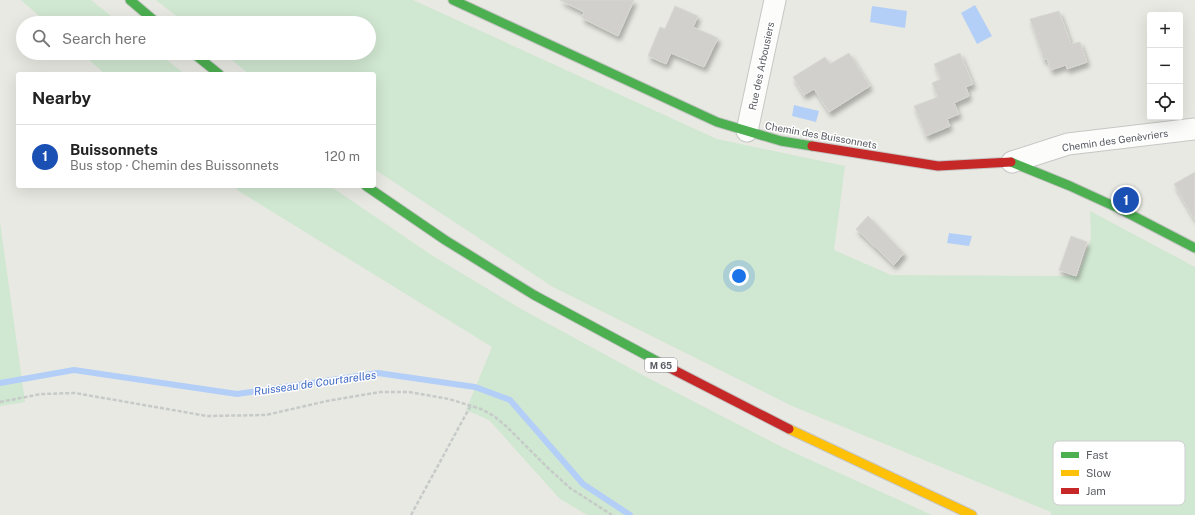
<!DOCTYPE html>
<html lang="en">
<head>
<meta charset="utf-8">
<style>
  body { margin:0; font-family:"Public Sans",sans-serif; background:#f6f6f6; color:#222 }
  .controls { position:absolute; right:12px; top:12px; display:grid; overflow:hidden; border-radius:4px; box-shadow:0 4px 16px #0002 }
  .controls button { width:36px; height:36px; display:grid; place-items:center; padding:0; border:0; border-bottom:1px solid #e0e0e0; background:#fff; color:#222; font:20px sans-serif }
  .you { position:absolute; left:739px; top:276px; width:14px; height:14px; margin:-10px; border:3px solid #fff; border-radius:50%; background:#1a73e8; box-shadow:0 0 0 6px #1a73e833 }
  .badge { display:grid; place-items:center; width:26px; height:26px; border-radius:50%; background:#b45309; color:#fff; font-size:13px; font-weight:700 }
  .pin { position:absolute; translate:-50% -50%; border:2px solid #fff; box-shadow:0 1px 4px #0006 }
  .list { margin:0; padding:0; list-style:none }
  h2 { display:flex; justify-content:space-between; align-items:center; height:52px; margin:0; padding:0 16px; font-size:17px }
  h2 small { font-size:13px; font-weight:400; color:#767676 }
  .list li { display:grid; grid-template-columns:26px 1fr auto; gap:12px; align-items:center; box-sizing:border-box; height:64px; padding:0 16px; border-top:1px solid #e0e0e0 }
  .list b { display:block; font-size:15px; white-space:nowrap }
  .list p { margin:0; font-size:13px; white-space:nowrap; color:#767676 }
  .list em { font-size:13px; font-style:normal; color:#767676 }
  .icon { flex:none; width:22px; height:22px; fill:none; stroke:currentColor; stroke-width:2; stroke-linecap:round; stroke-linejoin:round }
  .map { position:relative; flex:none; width:1195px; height:515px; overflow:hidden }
  .search { position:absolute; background:#fff; box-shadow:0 4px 16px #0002; left:16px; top:16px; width:360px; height:44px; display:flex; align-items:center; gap:10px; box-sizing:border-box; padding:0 14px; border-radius:22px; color:#767676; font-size:15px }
  .panel { position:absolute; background:#fff; box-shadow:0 4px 16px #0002; left:16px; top:72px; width:360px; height:116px; border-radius:4px }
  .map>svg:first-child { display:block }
  .green { fill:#d0e7d1 }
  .water { fill:#b4cff7 }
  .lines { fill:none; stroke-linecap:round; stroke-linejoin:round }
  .stream { stroke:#b4cff7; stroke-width:6 }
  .building { fill:#d1d0cd; stroke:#d8d8d2; filter:url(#shadow) }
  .street-casing { stroke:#c5c7c5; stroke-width:23 }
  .fast-casing { stroke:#c5c5c5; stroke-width:11 }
  .slow-casing { stroke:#c5c5c5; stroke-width:11 }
  .jam-casing { stroke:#c5c5c5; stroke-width:11 }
  .path { stroke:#c6cbc9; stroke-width:2.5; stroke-dasharray:4 2; stroke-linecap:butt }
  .street { stroke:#fcfcfb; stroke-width:21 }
  .fast { stroke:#4caf50; stroke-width:9 }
  .slow { stroke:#ffc107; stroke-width:9 }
  .jam { stroke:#c62828; stroke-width:9 }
  .labels { text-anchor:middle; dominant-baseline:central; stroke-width:3; stroke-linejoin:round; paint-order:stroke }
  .shield { fill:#fff; stroke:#8a8c90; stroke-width:1 }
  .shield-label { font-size:9px; font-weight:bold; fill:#585b61 }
  .street-label { font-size:10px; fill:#585b61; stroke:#fff }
  .water-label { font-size:11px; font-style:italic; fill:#3e69c3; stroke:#fff }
  .key { fill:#fff; stroke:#cdced0; stroke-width:1 }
  .key-label { font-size:11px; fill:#585b61 }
</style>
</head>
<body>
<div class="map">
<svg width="1195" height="515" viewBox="0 0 1195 515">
  <defs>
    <filter id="shadow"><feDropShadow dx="2.5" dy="4.5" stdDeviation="2" flood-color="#0004"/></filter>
  </defs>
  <rect width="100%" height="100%" fill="#e9e9e3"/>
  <path class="green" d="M 21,0 L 91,0 L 120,23 L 47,23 Z
    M 156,0 L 413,0 L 717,139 L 845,166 L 834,250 L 891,275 L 1078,276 L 1091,238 L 1090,211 L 1195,267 L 1195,515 L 1051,515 L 1051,512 L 792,406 L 553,287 L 374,169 L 374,74 L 249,74 L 223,53 L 369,53 L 369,23 L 185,23 Z
    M 81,53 L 158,53 L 185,74 L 105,74 Z
    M 233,186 L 330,186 L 433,256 L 523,310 L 652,380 L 784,448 L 932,515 L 587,515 L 560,499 L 489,420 L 466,410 L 492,347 L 240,192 Z
    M 0,222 L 25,402 L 0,406 Z"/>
  <path class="water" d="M 975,5 L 992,36 L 977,44 L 961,13 Z
    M 872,6 L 907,11 L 905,28 L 870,22 Z
    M 794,105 L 819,111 L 816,122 L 792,116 Z
    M 949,233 L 972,236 L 969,246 L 947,243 Z"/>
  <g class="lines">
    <path class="stream" d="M 0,383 L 74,370 L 237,394 L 378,373 L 475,387 L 510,400 L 583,484 L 630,515"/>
  </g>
  <path class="building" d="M 560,0 L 634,0 L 618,36 L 582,18 L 584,12 Z
    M 675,6 L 698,16 L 693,27 L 718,38 L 704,67 L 671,53 L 666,64 L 648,56 L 660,27 L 665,29 Z
    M 1059,11 L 1071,44 L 1080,42 L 1087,62 L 1067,69 L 1066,65 L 1051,70 L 1047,59 L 1044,60 L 1030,19 Z
    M 849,53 L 870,86 L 829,112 L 814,89 L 804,95 L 793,77 L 825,57 L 830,64 Z
    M 960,53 L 973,84 L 966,87 L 969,96 L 954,103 L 959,114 L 947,119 L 950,126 L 926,136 L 914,106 L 938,97 L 932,83 L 941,79 L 934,64 Z
    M 1195,172 L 1195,220 L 1174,184 Z
    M 868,216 L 904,253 L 894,265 L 856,229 Z
    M 1071,236 L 1087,242 L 1076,276 L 1059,270 Z"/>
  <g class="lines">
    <g class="street-casing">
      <path id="street" d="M 747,131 L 775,0
        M 1012,162 L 1068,144 L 1195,129"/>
    </g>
    <g class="fast-casing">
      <path id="fast" d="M 130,0 L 157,23
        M 453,0 L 717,122 L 781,141 L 812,146
        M 193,53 L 219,74
        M 1011,162 L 1070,186 L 1118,208 L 1195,248
        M 366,186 L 445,240 L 534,295 L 666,366"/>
    </g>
    <g class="slow-casing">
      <path id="slow" d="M 789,429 L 972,515"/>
    </g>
    <g class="jam-casing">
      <path id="jam" d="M 812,146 L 938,166 L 1011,162
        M 666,366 L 789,429"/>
    </g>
    <path class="path" d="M 0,402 L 41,394 L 75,393 L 207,416 L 266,415 L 327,401 L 380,392 L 409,392 L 449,399 L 481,409 L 494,416 L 507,427 L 548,468 L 570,488 L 612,515
      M 411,515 L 471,405"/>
    <use href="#street" class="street"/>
    <use href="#fast" class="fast"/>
    <use href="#slow" class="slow"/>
    <use href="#jam" class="jam"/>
  </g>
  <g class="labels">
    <rect class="shield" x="645" y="358" width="32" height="14" rx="3"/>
    <g class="shield-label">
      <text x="661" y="365">M 65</text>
    </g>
    <g class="street-label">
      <text transform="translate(761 66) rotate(-78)">Rue des Arbousiers</text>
      <text transform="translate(821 135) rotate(10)">Chemin des Buissonnets</text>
      <text transform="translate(1115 140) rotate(-8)">Chemin des Genèvriers</text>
    </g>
    <g class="water-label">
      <text transform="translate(315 383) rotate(-8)">Ruisseau de Courtarelles</text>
    </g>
  </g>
  <rect x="1053" y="441" width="132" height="64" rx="6" class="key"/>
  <rect x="1061" y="452" width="18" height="6" fill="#4caf50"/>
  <rect x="1061" y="470" width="18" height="6" fill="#ffc107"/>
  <rect x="1061" y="488" width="18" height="6" fill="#c62828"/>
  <g class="key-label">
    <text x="1086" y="459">Fast</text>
    <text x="1086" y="477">Slow</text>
    <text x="1086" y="495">Jam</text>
  </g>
</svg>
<div class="controls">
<button>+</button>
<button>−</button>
<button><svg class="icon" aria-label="locate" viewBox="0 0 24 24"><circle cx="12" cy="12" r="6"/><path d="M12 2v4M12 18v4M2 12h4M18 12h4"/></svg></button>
</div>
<div class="you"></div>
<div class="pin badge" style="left:1126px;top:200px;background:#1a4fb4">1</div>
<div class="search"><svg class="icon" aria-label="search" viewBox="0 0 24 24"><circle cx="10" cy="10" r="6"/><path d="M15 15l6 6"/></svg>Search here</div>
<section class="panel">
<h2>Nearby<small></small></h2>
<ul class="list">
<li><span class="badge" style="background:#1a4fb4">1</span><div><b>Buissonnets</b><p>Bus stop · Chemin des Buissonnets</p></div><em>120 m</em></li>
</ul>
</section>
</div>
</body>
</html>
